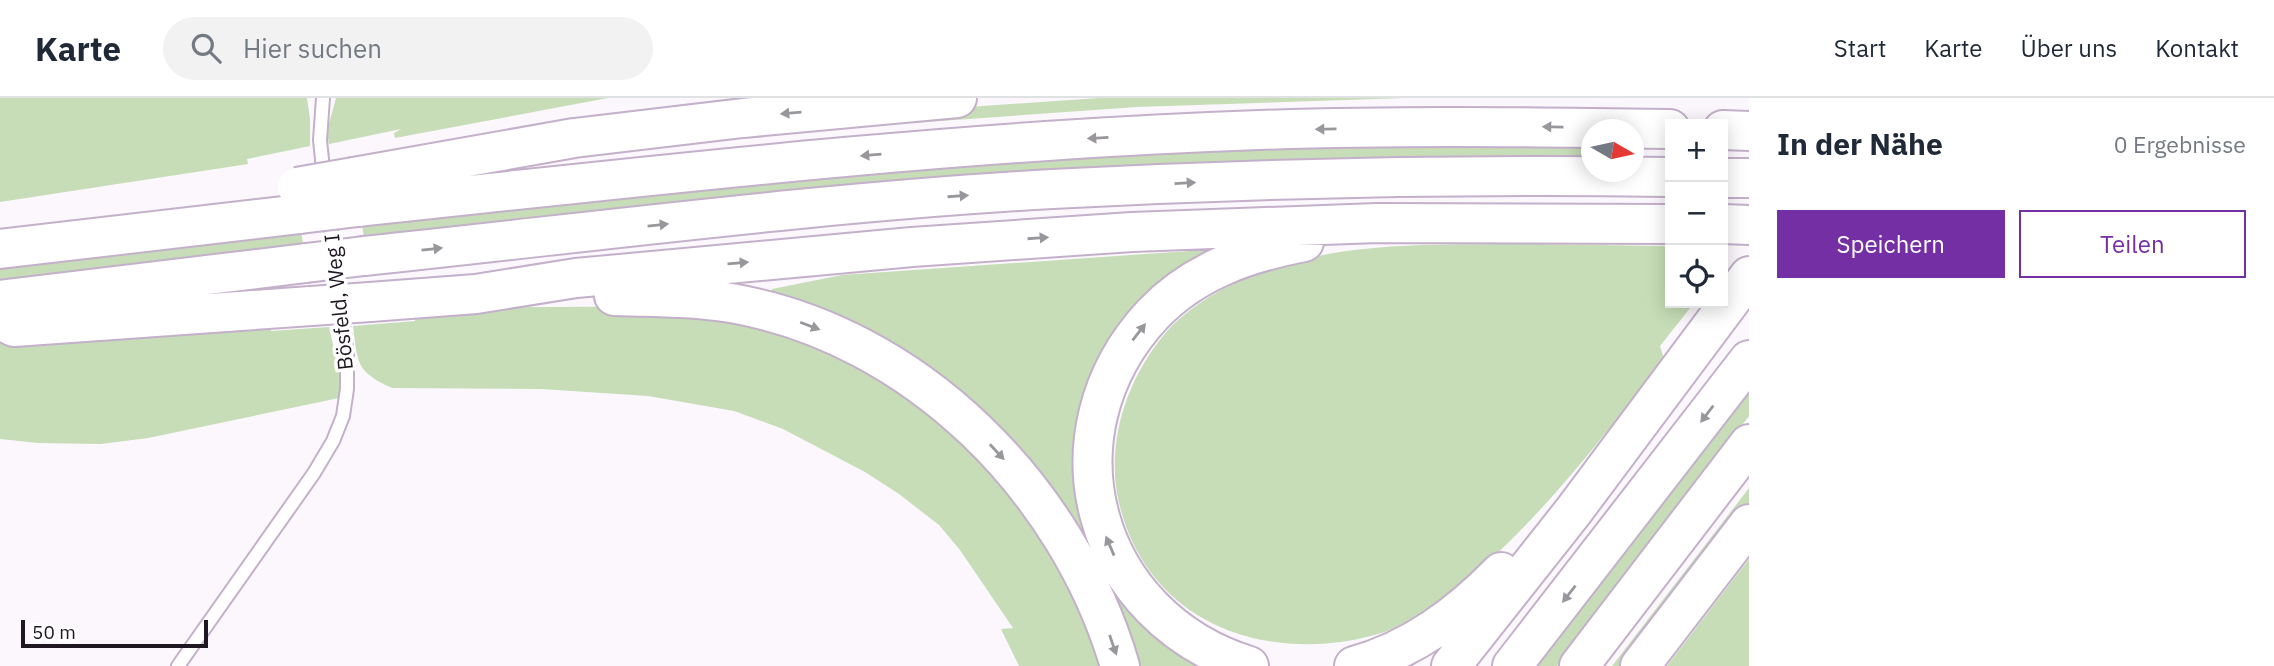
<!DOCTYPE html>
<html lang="de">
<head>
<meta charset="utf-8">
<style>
  body { margin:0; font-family:"IBM Plex Sans",sans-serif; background:#f2f2f3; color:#1f2937 }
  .controls { position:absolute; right:21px; top:21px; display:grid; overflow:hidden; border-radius:0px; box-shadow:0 4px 18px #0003 }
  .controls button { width:63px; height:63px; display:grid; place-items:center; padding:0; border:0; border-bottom:2px solid #e0e1e3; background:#fff; color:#1f2937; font:35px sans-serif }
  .compass { position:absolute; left:1581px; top:21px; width:63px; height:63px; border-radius:50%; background:#fff; box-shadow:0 4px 18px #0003; rotate:99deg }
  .scale { position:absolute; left:21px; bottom:18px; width:187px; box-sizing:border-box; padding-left:7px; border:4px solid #1f1822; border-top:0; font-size:19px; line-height:24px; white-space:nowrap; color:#1f1822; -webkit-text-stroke:5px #fff; paint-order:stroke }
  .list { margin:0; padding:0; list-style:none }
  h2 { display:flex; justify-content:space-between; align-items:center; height:91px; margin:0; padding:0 28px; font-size:30px }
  h2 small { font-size:23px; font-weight:400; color:#747a83 }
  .actions { display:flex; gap:14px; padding:21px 28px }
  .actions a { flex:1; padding:16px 0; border:2px solid #732fa3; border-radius:0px; text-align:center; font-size:24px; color:#732fa3 }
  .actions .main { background:#732fa3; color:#fff }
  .icon { flex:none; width:38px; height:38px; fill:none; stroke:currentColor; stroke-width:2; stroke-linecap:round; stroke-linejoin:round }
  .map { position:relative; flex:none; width:1749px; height:568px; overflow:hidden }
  header { display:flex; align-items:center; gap:42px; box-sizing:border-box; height:98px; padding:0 35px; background:#fff; border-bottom:2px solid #e0e1e3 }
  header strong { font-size:33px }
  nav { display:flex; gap:38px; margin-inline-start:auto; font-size:24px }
  .search { width:490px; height:63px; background:#f2f2f3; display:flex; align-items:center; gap:18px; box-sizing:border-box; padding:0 24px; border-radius:38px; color:#747a83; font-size:26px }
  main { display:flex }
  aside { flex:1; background:#fff }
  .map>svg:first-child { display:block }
  .green { fill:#c6ddb7 }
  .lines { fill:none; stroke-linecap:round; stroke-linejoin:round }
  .service-casing { stroke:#c4b0ca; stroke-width:16 }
  .motorway-casing { stroke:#c4b0ca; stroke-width:42 }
  .service { stroke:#fff; stroke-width:12 }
  .motorway { stroke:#fff; stroke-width:38 }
  .motorway-bridge-casing { stroke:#c4b0ca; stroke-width:42; stroke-linecap:butt }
  .motorway-bridge { stroke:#fff; stroke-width:38 }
  .oneway { fill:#9a979c }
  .labels { text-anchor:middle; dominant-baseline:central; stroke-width:7; stroke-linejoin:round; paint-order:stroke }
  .street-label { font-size:21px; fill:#1f1822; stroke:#fff }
</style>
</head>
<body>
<header>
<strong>Karte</strong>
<div class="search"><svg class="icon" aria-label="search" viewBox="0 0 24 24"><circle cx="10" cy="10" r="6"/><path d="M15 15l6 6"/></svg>Hier suchen</div>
<nav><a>Start</a><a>Karte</a><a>Über uns</a><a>Kontakt</a></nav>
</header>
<main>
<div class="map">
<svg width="1749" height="568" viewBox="0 0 1749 568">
  <rect width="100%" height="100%" fill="#fbf7fd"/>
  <path class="green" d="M 0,0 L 307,0 L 310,21 L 310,48 L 247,61 L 248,66 L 0,104 Z
    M 336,0 L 608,0 L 395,40 L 394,35 L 401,31 L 329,46 L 327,33 Z
    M 1099,0 L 1405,0 L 1137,9 L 814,32 L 882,15 Z
    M 1591,47 L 1591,60 L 364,140 L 362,126 C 623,99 883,69 1145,54 C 1294,46 1443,48 1591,47 Z
    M 301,132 L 303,146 L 0,184 L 0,170 Z
    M 1533,146 L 1665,148 L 1665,154 L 1670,154 L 1670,205 L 1694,205 L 1660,248 L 1664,261 C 1594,350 1491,489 1385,534 C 1277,568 1156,532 1122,416 C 1103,355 1123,287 1163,238 C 1185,211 1222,189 1255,176 C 1343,142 1440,147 1533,146 Z
    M 1218,151 L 1156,197 L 1082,382 L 1215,568 L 1133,568 L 1079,444 L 801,208 L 771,194 L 772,191 L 842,177 Z
    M 530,209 C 581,209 633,207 684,214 C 844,236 976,327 1057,466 C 1064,478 1073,490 1079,503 C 1088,524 1094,547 1102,568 L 1019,568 L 1001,531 L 1013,530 L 960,452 L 939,427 L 899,396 L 865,374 L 783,331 L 734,313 L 648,298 L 541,291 L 392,290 C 355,273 358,265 353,228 L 415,223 L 415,216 Z
    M 270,226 L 271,233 L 329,229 L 339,273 L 339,300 L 148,340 L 101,346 L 38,345 L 0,341 L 0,245 Z
    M 1749,292 L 1749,318 L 1557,568 L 1536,568 Z
    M 1749,390 L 1749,411 L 1628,568 L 1612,568 Z
    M 1749,461 L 1749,568 L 1667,568 Z"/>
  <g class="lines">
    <g class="service-casing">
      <path id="service" d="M 323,0 L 320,42 L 324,81
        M 178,568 L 314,375 L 333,343 L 343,318 L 347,291 L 347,257 L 329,116"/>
    </g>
    <g class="motorway-casing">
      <path id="motorway" d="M 1723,32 L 1749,33
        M 354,79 L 574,40 L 743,20 L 957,0
        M 1723,80 L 1749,80
        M 358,109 C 650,78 941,44 1234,33 C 1379,27 1525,29 1670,31
        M 1723,126 L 1749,127
        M 0,151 L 300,116
        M 364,158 C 593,134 822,104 1052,91 C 1258,80 1464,76 1670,79
        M 614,198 C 653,199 693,199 731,205 C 916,237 1068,391 1120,568
        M 0,202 L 306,165
        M 370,204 L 476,196 L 576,180 L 912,149 L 1132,134 L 1377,125 L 1670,126
        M 0,222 L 14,229 L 311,208
        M 1249,568 C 1093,520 1040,337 1153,216 C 1194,173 1247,155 1304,144
        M 1354,568 C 1412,552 1459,517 1501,474
        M 1451,568 L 1572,415 L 1749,178
        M 1512,568 L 1749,262
        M 1579,568 L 1749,346
        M 1640,568 L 1749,426"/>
    </g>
    <use href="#service" class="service"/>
    <use href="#motorway" class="motorway"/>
    <g class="motorway-bridge-casing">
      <path id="motorway-bridge" d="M 297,89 L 354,79
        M 300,116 L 358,109
        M 306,165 L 364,158
        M 311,208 L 370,204"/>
    </g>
    <use href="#motorway-bridge" class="motorway-bridge"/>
  </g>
  <defs><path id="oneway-solid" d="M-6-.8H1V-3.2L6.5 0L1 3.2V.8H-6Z" transform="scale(1.75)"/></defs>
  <g class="oneway">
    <use href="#oneway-solid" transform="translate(791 15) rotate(175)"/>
    <use href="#oneway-solid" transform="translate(1553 29) rotate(-179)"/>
    <use href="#oneway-solid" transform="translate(1326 31) rotate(179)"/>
    <use href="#oneway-solid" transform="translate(1098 40) rotate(177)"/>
    <use href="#oneway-solid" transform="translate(871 57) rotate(175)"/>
    <use href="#oneway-solid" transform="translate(1185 85) rotate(-3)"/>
    <use href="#oneway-solid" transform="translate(958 98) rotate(-4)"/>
    <use href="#oneway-solid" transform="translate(658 127) rotate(-6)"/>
    <use href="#oneway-solid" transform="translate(1038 140) rotate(-4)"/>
    <use href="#oneway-solid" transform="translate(432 151) rotate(-6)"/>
    <use href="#oneway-solid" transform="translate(738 165) rotate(-5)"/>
    <use href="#oneway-solid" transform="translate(810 228) rotate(21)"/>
    <use href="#oneway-solid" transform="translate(1139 234) rotate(-52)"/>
    <use href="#oneway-solid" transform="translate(1707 316) rotate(127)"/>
    <use href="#oneway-solid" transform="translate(997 354) rotate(47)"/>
    <use href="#oneway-solid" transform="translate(1110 448) rotate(-113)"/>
    <use href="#oneway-solid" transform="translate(1569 496) rotate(128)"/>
    <use href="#oneway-solid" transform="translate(1113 547) rotate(71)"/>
  </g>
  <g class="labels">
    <g class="street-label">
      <text transform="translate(338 204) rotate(-96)">Bösfeld, Weg I</text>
    </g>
  </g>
</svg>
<div class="controls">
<button>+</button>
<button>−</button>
<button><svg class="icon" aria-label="locate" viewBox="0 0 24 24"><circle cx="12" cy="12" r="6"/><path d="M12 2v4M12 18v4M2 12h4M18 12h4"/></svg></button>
</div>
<svg class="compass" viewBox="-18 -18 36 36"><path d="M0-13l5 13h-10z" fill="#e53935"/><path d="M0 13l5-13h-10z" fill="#747a83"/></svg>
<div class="scale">50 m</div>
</div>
<aside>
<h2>In der Nähe<small>0 Ergebnisse</small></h2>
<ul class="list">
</ul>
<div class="actions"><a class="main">Speichern</a><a>Teilen</a></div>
</aside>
</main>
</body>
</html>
